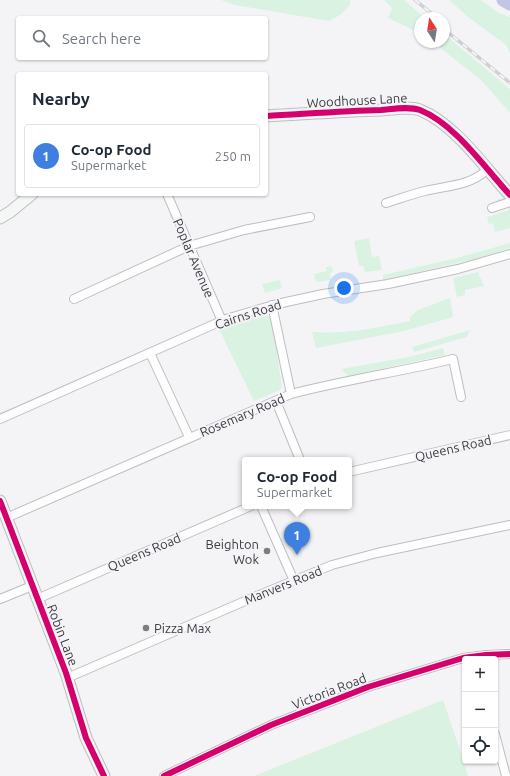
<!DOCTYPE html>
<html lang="en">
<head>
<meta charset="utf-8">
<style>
  body { margin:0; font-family:Ubuntu,sans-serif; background:#f2f2f3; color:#1f2937 }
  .controls { position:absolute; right:12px; bottom:12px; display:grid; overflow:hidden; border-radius:4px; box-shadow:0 1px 3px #0004 }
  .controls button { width:36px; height:36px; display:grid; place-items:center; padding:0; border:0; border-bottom:1px solid #e0e1e3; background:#fff; color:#1f2937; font:20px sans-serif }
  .compass { position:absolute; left:414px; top:12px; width:36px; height:36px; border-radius:50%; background:#fff; box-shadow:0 1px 3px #0004; rotate:348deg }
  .you { position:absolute; left:344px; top:288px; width:14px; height:14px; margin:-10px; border:3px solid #fff; border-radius:50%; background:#1a73e8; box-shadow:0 0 0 6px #1a73e833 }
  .badge { display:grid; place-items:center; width:26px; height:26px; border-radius:50%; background:#7d7d7f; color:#fff; font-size:13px; font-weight:700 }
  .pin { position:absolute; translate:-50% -33px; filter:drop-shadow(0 1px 2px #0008) }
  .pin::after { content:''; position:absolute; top:21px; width:14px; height:12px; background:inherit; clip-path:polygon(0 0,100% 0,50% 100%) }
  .popup { position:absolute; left:242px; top:457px; width:110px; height:52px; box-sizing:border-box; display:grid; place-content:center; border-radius:4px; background:#fff; filter:drop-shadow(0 1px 3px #0005); font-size:13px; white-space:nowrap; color:#747a83 }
  .popup b { font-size:15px; color:#1f2937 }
  .popup::after { content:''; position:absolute; left:50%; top:100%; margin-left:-8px; border:8px solid transparent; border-top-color:#fff }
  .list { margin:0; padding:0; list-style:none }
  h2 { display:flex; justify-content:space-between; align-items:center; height:52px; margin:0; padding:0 16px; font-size:17px }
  h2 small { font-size:13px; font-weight:400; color:#747a83 }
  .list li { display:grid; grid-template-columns:26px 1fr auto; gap:12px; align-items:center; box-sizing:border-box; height:64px; margin:0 8px 8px; padding:0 8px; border:1px solid #e0e1e3; border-radius:4px }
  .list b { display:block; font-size:15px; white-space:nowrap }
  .list p { margin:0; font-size:13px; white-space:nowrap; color:#747a83 }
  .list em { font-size:13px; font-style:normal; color:#747a83 }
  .icon { flex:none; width:22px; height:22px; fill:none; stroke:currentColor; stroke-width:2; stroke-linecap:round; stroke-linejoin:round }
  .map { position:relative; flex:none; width:510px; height:776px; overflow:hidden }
  .search { position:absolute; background:#fff; box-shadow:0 1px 3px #0004; left:16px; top:16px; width:252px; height:44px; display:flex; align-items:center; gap:10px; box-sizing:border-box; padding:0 14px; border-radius:4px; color:#747a83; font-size:15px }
  .panel { position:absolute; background:#fff; box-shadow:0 1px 3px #0004; left:16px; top:72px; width:252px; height:124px; border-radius:4px }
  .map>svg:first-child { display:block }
  .green { fill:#daf2e2 }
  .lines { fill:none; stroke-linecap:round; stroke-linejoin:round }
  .river { stroke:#c4c4e5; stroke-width:13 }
  .street-casing { stroke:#bebec1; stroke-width:10 }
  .secondary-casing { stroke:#bebec1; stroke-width:13 }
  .street { stroke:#fdfdfe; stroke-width:8 }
  .secondary { stroke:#f3f7f5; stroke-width:11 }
  .rail-casing { stroke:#d0d0d2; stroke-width:3.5 }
  .rail { stroke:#f3f3f8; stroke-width:2; stroke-dasharray:6; stroke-linecap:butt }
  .cycleway-casing { stroke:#f3f3f8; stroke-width:8 }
  .cycleway { stroke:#d6006c; stroke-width:6 }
  .poi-dot { fill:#7d7d7f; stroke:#f3f3f8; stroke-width:1.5 }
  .labels { text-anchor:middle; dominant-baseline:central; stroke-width:4; stroke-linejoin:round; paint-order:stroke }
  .street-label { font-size:13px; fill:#3d3d3f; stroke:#f3f3f8 }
  .poi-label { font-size:13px; fill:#3d3d3f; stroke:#f3f3f8; text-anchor:end }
</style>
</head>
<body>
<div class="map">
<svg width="510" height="776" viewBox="0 0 510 776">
  <rect width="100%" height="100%" fill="#f4f4f7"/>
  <path class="green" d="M 221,0 L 350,0 L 350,5 L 340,15 L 329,21 L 235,5 Z
    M 384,0 L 404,0 L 425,18 L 420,18 L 420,34 L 409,28 L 388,18 L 392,8 Z
    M 449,0 L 481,0 L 499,13 L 510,17 L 510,53 L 506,45 L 468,17 Z
    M 444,34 L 510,89 L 510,113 L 482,81 L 433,42 L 444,42 Z
    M 506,197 L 510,202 L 510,228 L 495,232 L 493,223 L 489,224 L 487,217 L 509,210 L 506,205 L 500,208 L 496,200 Z
    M 369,238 L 372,257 L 379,256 L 382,270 L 365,272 L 363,266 L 359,266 L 354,241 Z
    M 510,243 L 510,248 L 479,258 L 383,280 L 383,275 L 457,258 Z
    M 332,266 L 333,272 L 330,273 L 331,280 L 316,282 L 314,274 L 327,271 L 326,267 Z
    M 478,272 L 484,286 L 465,290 L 465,295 L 457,297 L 453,278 Z
    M 280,280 L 282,288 L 265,293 L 262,284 Z
    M 450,298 L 453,317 L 404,331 L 316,348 L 312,332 C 346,334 377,328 410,321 L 410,317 L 418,310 Z
    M 265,314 L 270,317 L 272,321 L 282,387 L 280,390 L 254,401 L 218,327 Z
    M 470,330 L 467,337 L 414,352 L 412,347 Z
    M 443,348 L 445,355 L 348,376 L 341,369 L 409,357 Z
    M 443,700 L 461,753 L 468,776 L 254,776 Z"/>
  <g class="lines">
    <path class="river" d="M 503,0 L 510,4"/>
    <g class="street-casing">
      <path id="street" d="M 167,194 L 222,321
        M 386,203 C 399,199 412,194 425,191 C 449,185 467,187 487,170
        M 492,208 L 510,202
        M 74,299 L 189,246 L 244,230 L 310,217
        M 272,305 L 291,394
        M 150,353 L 189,437
        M 276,401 L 300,460
        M 0,419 L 226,319 L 277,304 L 323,294 L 388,284 L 458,269 L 510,254
        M 349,472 L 510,435
        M 261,506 L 294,581
        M 6,518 L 291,394 C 345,380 399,372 453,359 L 461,397
        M 0,599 L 32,586
        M 37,599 L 251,506
        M 67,678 L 252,598 L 332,565 L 377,553 L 510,525
        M 495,734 L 506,776
        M 164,776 L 271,725 L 368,687 L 463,658 L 486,655 L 510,654"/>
    </g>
    <g class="secondary-casing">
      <path id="secondary" d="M 266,116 C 304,114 343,111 381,110 C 393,109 409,106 420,110 C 455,124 485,168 510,195
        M 0,218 L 10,212 L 32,194
        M 0,501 L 66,673 L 86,738 L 104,776"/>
    </g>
    <use href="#street" class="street"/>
    <use href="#secondary" class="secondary"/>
    <g class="rail-casing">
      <path id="rail" d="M 415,0 L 437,18
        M 444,29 L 510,83"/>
    </g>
    <use href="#rail" class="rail"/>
    <g class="cycleway-casing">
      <path id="cycleway" d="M 266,116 C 304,114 343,111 381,110 C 393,109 409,106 420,110 C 455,124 485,168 510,195
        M 0,501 L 66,673 L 86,738 L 104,776
        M 164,776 L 271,725 L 368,687 L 463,658 L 486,655 L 510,654"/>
    </g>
    <use href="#cycleway" class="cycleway"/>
  </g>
  <g class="poi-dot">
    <circle cx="267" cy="551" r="4"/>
    <circle cx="146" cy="628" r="4"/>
  </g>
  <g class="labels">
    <g class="street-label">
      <text transform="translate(357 100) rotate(-3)">Woodhouse Lane</text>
      <text transform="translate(194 258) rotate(67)">Poplar Avenue</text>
      <text transform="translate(248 314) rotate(-18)">Cairns Road</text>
      <text transform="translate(242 415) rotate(-23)">Rosemary Road</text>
      <text transform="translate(453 448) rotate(-13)">Queens Road</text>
      <text transform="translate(144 552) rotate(-23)">Queens Road</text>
      <text transform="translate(283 585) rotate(-22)">Manvers Road</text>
      <text transform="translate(63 635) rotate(69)">Robin Lane</text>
      <text transform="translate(329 691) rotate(-21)">Victoria Road</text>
    </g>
    <g class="poi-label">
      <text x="259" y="544">Beighton<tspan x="259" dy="15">Wok</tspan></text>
      <text x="154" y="628" text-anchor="start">Pizza Max</text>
    </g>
  </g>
</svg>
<div class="controls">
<button>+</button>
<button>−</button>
<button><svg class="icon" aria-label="locate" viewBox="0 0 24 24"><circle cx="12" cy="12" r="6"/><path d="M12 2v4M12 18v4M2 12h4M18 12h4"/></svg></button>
</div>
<svg class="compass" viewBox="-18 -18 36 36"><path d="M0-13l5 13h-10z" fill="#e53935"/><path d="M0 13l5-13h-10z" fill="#747a83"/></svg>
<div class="you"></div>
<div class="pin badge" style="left:297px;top:555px;background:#3f7fe0">1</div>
<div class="popup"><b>Co-op Food</b>Supermarket</div>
<div class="search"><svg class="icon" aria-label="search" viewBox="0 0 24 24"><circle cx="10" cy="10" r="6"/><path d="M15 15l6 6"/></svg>Search here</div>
<section class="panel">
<h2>Nearby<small></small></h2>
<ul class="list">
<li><span class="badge" style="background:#3f7fe0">1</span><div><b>Co-op Food</b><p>Supermarket</p></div><em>250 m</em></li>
</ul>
</section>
</div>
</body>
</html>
